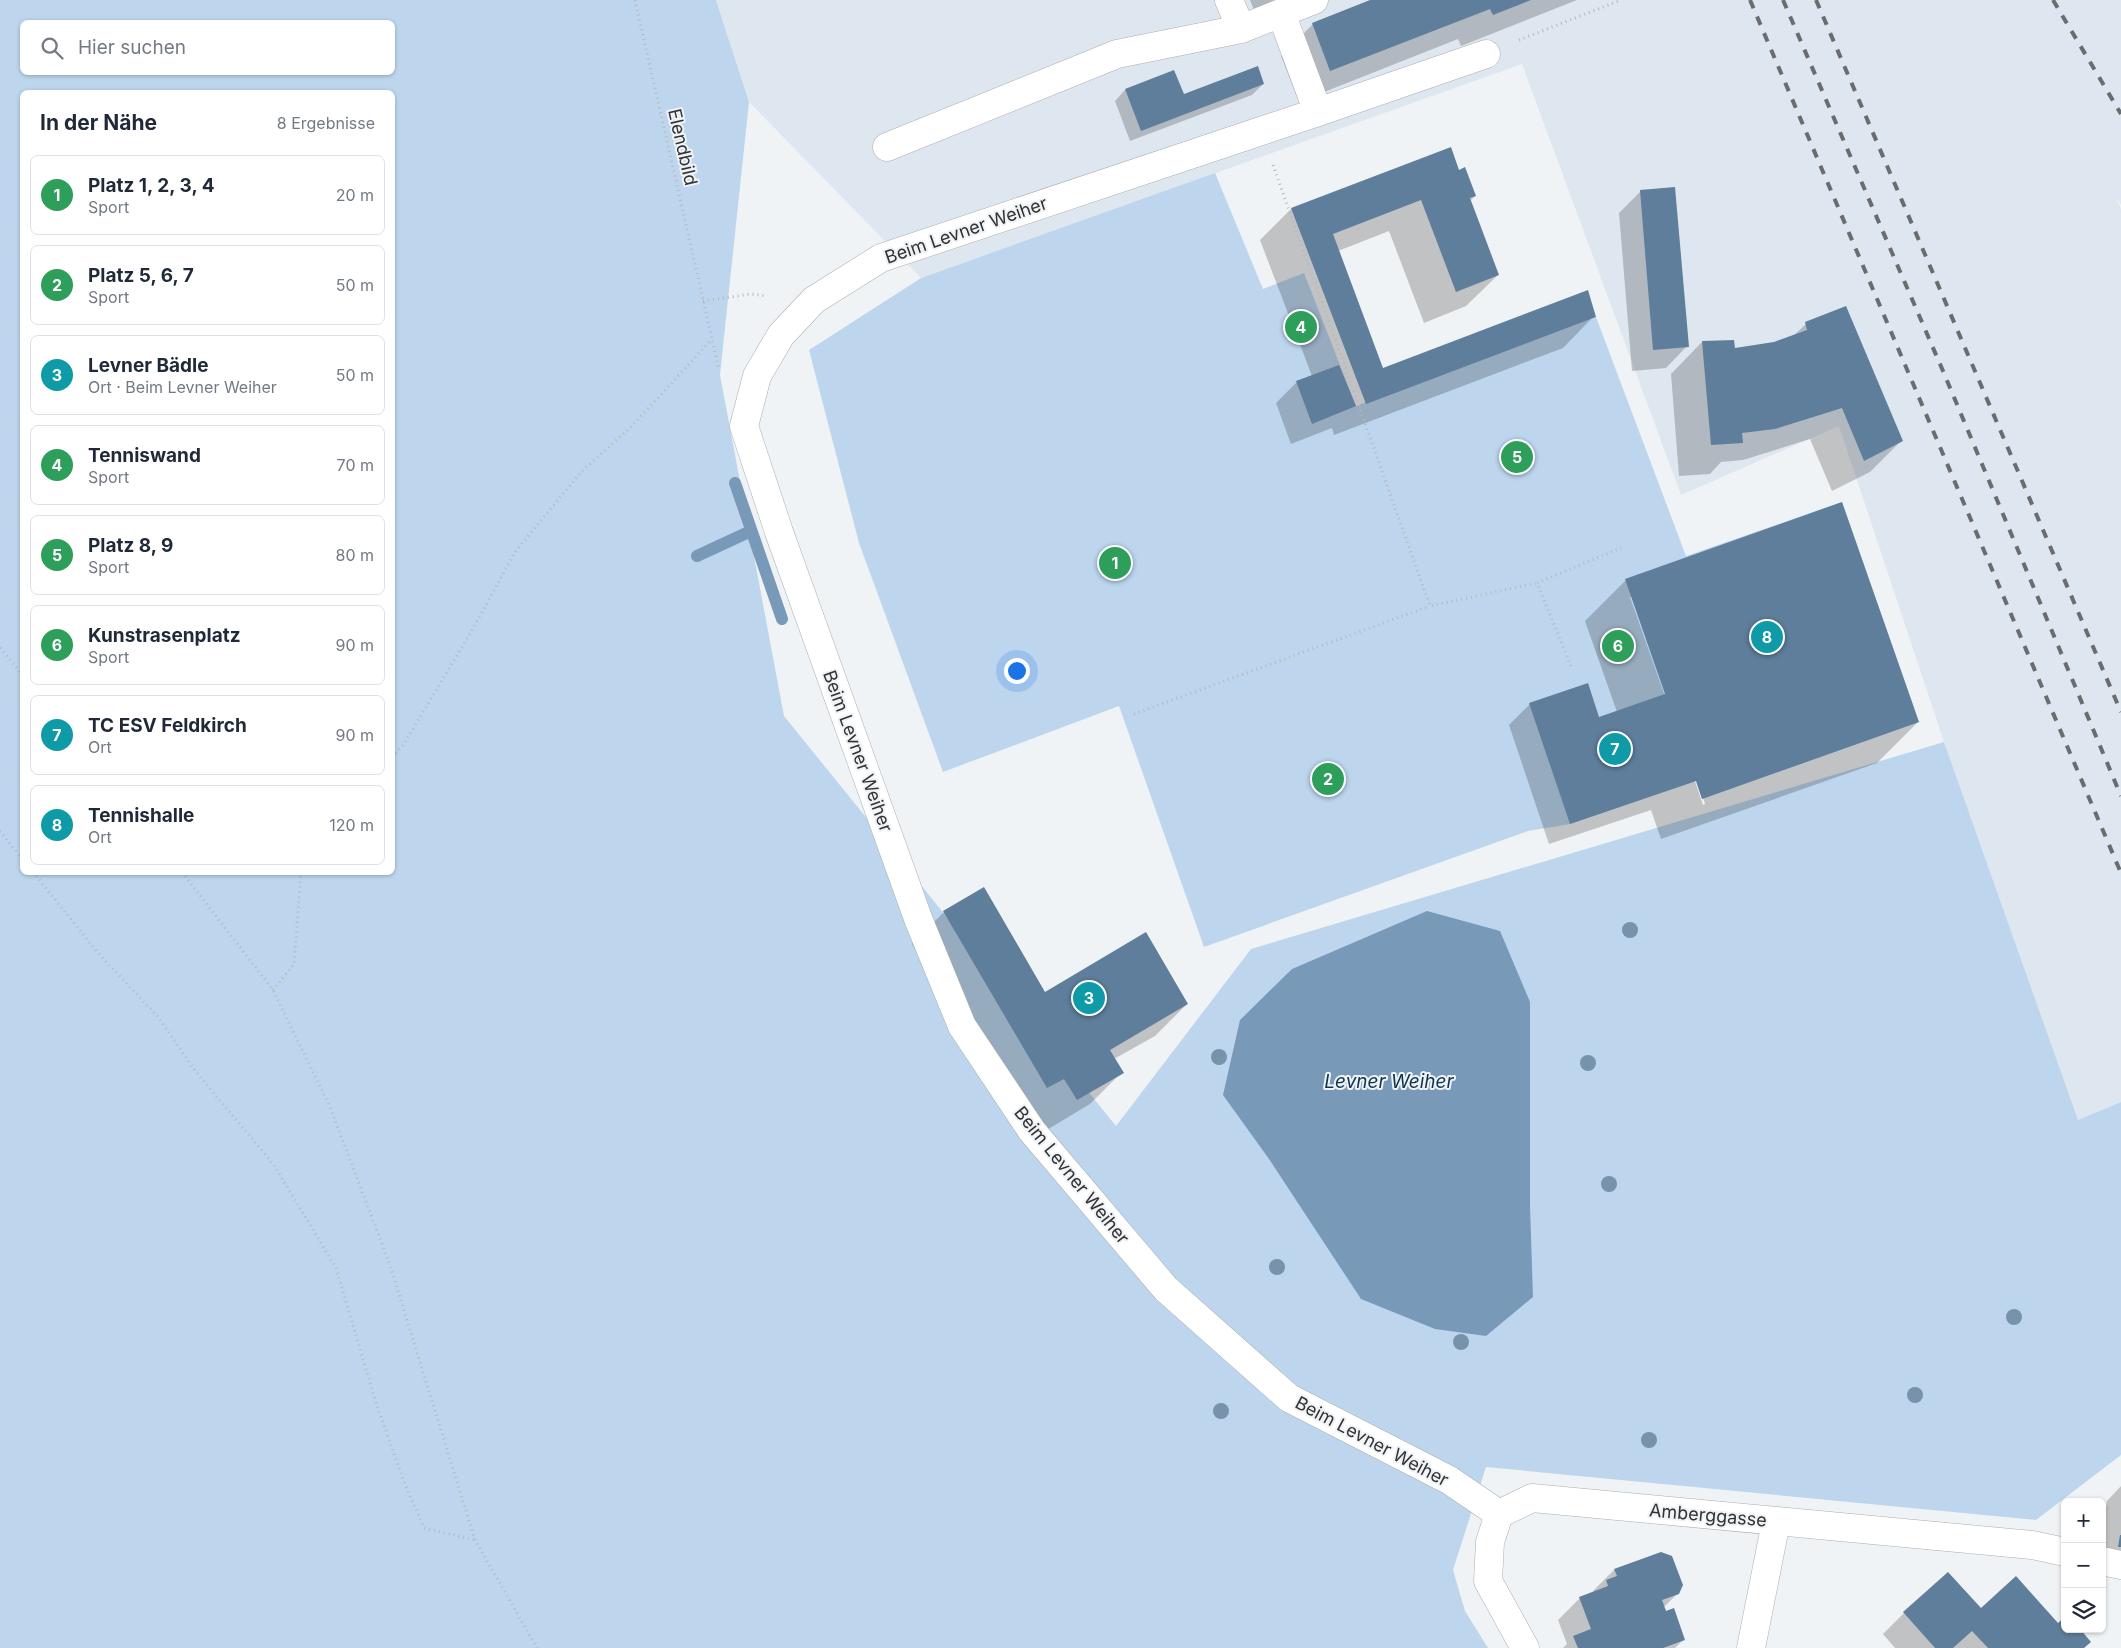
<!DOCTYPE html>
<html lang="de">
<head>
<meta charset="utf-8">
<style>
  body { margin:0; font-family:Inter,sans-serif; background:#f2f2f3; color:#1f2937 }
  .controls { position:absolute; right:15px; bottom:15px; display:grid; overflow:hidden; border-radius:8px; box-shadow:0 1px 4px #0004 }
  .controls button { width:45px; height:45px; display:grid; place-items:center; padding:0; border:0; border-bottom:1px solid #e0e1e3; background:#fff; color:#1f2937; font:25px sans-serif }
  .you { position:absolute; left:1016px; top:670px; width:18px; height:18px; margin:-12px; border:4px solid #fff; border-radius:50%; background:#1a73e8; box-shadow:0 0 0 8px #1a73e833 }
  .badge { display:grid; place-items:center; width:32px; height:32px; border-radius:50%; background:#685d2a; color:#fff; font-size:16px; font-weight:700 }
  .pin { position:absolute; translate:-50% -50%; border:2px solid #fff; box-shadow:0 1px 5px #0006 }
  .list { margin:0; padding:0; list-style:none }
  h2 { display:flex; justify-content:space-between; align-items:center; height:65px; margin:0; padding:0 20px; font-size:21px }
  h2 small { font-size:16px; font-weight:400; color:#747a83 }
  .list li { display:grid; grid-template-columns:32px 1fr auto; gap:15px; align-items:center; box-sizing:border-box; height:80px; margin:0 10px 10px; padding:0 10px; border:1px solid #e0e1e3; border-radius:8px }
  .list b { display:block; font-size:19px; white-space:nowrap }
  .list p { margin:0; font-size:16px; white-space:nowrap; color:#747a83 }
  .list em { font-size:16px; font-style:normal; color:#747a83 }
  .icon { flex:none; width:28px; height:28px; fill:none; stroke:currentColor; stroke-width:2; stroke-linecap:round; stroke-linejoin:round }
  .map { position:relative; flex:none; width:2121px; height:1648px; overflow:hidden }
  .search { position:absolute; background:#fff; box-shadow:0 1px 4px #0004; left:20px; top:20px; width:375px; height:55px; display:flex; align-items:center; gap:12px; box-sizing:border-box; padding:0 18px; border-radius:8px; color:#747a83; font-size:19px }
  .panel { position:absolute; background:#fff; box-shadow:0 1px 4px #0004; left:20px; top:90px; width:375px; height:785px; border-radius:8px }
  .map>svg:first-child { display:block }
  .built { fill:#dee7ef }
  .green { fill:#bdd6ee; fill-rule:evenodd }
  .water { fill:#7999b8 }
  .shadow { fill:#0003; fill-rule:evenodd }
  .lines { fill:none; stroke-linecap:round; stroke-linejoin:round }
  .stream { stroke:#7999b8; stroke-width:12 }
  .building { fill:#5f7e9b }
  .minor-casing { stroke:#abaeb0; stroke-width:29 }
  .path { stroke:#b6b8ba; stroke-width:3; stroke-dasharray:1 4; stroke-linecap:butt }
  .minor { stroke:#fff; stroke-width:28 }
  .rail { stroke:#6a6c6d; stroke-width:4; stroke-dasharray:9 9; stroke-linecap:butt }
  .tree { fill:#7693ab }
  .labels { text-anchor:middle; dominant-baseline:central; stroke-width:4; stroke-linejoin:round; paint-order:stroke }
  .street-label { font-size:18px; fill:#313233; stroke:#f0f3f5 }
  .water-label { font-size:19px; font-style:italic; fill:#0e3453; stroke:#f0f3f5 }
</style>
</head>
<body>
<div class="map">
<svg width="2121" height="1648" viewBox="0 0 2121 1648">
  <rect width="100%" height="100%" fill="#f0f3f5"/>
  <path class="built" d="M 716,0 L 2121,0 L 2121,205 L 2116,197 L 2121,209 L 2121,1102 L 2078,1121 L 1944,742 L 1839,426 L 1681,495 L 1522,64 L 921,278 L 749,102 Z"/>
  <path class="green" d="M 0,0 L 716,0 L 749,102 L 720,375 L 784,716 L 1116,1126 L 1251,949 L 1944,742 L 2078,1120 L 2121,1102 L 2121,1455 L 2036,1520 L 1486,1467 L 1453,1570 L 1465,1611 L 1488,1648 L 0,1648 ZM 22,22 L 392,22 L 392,72 L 22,72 ZM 22,92 L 392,92 L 392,872 L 22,872 Z
    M 1215,173 L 1263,289 L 1304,273 L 1356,406 L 1596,317 L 1686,556 L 1842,502 L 1919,722 L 1702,799 L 1696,781 L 1570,824 L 1528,831 L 1204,947 L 1119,706 L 943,772 L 859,543 L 809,350 L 921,278 Z"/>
  <path class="water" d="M 1427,911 L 1500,931 L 1530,1002 L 1530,1205 L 1533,1297 L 1486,1336 L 1435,1329 L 1361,1299 L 1269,1159 L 1223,1095 L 1240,1020 L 1292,969 Z"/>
  <path class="shadow" d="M 1250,0 L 1304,0 L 1257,18 Z
    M 1374,0 L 1577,0 L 1461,46 L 1458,39 L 1299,102 L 1281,56 L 1313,24 Z
    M 1263,84 L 1252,95 L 1130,141 L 1115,101 L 1125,90 L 1183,96 Z
    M 1458,171 L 1475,196 L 1470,201 L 1498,275 L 1466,306 L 1424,323 L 1389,231 L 1338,251 L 1382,370 L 1594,316 L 1563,348 L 1334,435 L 1332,428 L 1291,444 L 1276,403 L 1297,382 L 1312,376 L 1260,240 L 1291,209 Z
    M 1641,191 L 1687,346 L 1666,368 L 1632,371 L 1619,213 Z
    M 1806,324 L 1902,440 L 1870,472 L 1832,491 L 1810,439 L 1743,460 L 1721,462 L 1710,474 L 1679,476 L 1671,374 L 1702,342 L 1733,350 L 1775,343 L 1793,336 Z
    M 1626,580 L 1918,722 L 1877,763 L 1661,839 L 1651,810 L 1549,844 L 1509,725 L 1530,704 L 1598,719 L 1617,712 L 1585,621 ZM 1630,597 L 1633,597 L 1690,767 ZM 1697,779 L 1705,804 L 1703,805 L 1695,781 Z
    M 944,912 L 1045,994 L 1187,1004 L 1155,1036 L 1114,1059 L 1122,1072 L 1090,1104 L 1045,1131 L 1015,1119 L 912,944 Z
    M 2121,1486 L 2121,1572 L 2102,1569 L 2102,1533 L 2107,1501 Z
    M 1661,1553 L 1678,1593 L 1664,1607 L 1684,1639 L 1675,1648 L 1563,1648 L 1567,1644 L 1558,1620 L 1580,1598 L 1594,1593 L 1593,1591 L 1614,1570 Z
    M 1981,1610 L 2058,1625 L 2083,1648 L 1895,1648 L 1883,1634 L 1904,1613 Z"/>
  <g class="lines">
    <path class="stream" d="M 735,483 L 782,619
      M 697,556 L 751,531"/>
  </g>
  <path class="building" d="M 1370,0 L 1531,0 L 1493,15 L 1490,9 L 1330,71 L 1312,23 Z
    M 1258,66 L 1264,84 L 1141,131 L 1125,89 L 1174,70 L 1184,94 Z
    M 1451,147 L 1459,170 L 1465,167 L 1476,196 L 1470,198 L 1499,275 L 1456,292 L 1421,200 L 1333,234 L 1383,368 L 1588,290 L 1596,317 L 1366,404 L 1291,208 Z
    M 1675,187 L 1689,347 L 1653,350 L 1640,190 Z
    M 1846,306 L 1903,441 L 1864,461 L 1842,408 L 1775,429 L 1742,433 L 1743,443 L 1711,445 L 1702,341 L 1734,340 L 1735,348 L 1774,342 L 1807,330 L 1805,322 Z
    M 1339,365 L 1356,406 L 1312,424 L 1296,381 Z
    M 1842,502 L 1919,722 L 1702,799 L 1696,781 L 1570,824 L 1529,703 L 1588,683 L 1599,717 L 1665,694 L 1625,579 Z
    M 984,887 L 1045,992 L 1146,932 L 1188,1004 L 1110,1050 L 1124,1073 L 1077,1100 L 1064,1079 L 1047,1088 L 943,911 Z
    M 2120,1535 L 2121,1535 L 2121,1547 L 2118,1547 Z
    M 1661,1552 L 1672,1556 L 1683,1585 L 1679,1594 L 1662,1600 L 1666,1611 L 1674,1608 L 1685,1640 L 1663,1648 L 1578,1648 L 1573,1636 L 1591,1629 L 1579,1597 L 1608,1586 L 1606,1580 L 1617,1576 L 1614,1569 Z
    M 1948,1572 L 1981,1608 L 2016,1576 L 2058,1623 L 2065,1617 L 2065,1629 L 2080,1629 L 2091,1642 L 2084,1648 L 1988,1648 L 1972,1631 L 1953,1648 L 1935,1648 L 1903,1612 Z"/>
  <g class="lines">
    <g class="minor-casing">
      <path id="minor" d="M 1229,0 L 1241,29 L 1281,13 L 1318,112
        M 1281,13 L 1314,0
        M 1486,54 L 1318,112 L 881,258 L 814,300 L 781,335 L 757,376 L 744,426 L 779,532 L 919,921 L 962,1026 L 1032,1131 L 1166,1289 L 1289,1398 L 1449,1480 L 1499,1514
        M 887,147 L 1117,54 L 1241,29
        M 2102,1561 L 2121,1565
        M 1525,1648 L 1488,1581 L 1490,1542 L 1499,1514 L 1532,1498 L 2032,1545 L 2065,1552
        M 1751,1648 L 1776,1522"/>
    </g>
    <path class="path" d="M 635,0 L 719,370
      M 1519,40 L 1621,0
      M 1273,165 L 1430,606 L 1537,583
      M 703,301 L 751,294 L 766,296
      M 0,648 L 22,674
      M 1571,666 L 1537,583 L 1621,548
      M 1134,714 L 1430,606
      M 392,757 L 404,744 L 471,632 L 515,552 L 581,472 L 631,427 L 712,339
      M 0,831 L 22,859
      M 33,872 L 98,953 L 158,1017 L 196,1072 L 274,1165 L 336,1268 L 376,1403 L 404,1482 L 424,1528 L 475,1540
      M 182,872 L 273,990 L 330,1107 L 390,1265 L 475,1540 L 537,1648
      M 273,990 L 294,964 L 301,872"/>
    <use href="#minor" class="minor"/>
    <path class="rail" d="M 1750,0 L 2121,873
      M 1783,0 L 1943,371 L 2121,796
      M 1816,0 L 2121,712
      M 2053,0 L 2121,114"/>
  </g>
  <g class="tree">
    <circle cx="1630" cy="930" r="8"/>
    <circle cx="1219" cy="1057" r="8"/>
    <circle cx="1588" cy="1063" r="8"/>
    <circle cx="1609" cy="1184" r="8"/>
    <circle cx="1277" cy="1267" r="8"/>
    <circle cx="2014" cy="1317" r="8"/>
    <circle cx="1461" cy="1342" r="8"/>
    <circle cx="1915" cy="1395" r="8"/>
    <circle cx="1221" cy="1411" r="8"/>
    <circle cx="1649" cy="1440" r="8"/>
  </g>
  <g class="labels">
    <g class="street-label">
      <text transform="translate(683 147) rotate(77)">Elendbild</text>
      <text transform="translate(966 230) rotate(-19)">Beim Levner Weiher</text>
      <text transform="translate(858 751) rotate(70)">Beim Levner Weiher</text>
      <text transform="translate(1072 1175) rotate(51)">Beim Levner Weiher</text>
      <text transform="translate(1372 1441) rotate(28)">Beim Levner Weiher</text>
      <text transform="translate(1708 1515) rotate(5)">Amberggasse</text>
    </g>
    <g class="water-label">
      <text x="1389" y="1081">Levner Weiher</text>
    </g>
  </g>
</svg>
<div class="controls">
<button>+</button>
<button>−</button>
<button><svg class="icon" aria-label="layers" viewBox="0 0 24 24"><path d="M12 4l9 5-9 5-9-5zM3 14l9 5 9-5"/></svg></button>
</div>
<div class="you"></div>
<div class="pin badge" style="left:1115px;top:563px;background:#2e9e5b">1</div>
<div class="pin badge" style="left:1328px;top:779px;background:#2e9e5b">2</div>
<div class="pin badge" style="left:1089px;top:998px;background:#0f9aa8">3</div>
<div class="pin badge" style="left:1301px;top:327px;background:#2e9e5b">4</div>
<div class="pin badge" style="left:1517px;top:457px;background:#2e9e5b">5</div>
<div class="pin badge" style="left:1618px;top:646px;background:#2e9e5b">6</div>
<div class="pin badge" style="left:1615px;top:749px;background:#0f9aa8">7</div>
<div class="pin badge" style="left:1767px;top:637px;background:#0f9aa8">8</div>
<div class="search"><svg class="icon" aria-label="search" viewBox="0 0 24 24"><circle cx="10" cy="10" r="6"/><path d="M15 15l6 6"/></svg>Hier suchen</div>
<section class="panel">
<h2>In der Nähe<small>8 Ergebnisse</small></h2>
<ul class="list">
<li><span class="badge" style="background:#2e9e5b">1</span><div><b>Platz 1, 2, 3, 4</b><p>Sport</p></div><em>20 m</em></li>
<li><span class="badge" style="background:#2e9e5b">2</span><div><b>Platz 5, 6, 7</b><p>Sport</p></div><em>50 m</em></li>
<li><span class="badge" style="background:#0f9aa8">3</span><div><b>Levner Bädle</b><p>Ort · Beim Levner Weiher</p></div><em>50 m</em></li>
<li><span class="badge" style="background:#2e9e5b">4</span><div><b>Tenniswand</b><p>Sport</p></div><em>70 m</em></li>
<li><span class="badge" style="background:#2e9e5b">5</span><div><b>Platz 8, 9</b><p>Sport</p></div><em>80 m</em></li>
<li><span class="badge" style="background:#2e9e5b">6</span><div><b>Kunstrasenplatz</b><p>Sport</p></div><em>90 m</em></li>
<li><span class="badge" style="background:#0f9aa8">7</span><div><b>TC ESV Feldkirch</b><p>Ort</p></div><em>90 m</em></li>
<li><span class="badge" style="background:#0f9aa8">8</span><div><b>Tennishalle</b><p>Ort</p></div><em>120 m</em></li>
</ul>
</section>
</div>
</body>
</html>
